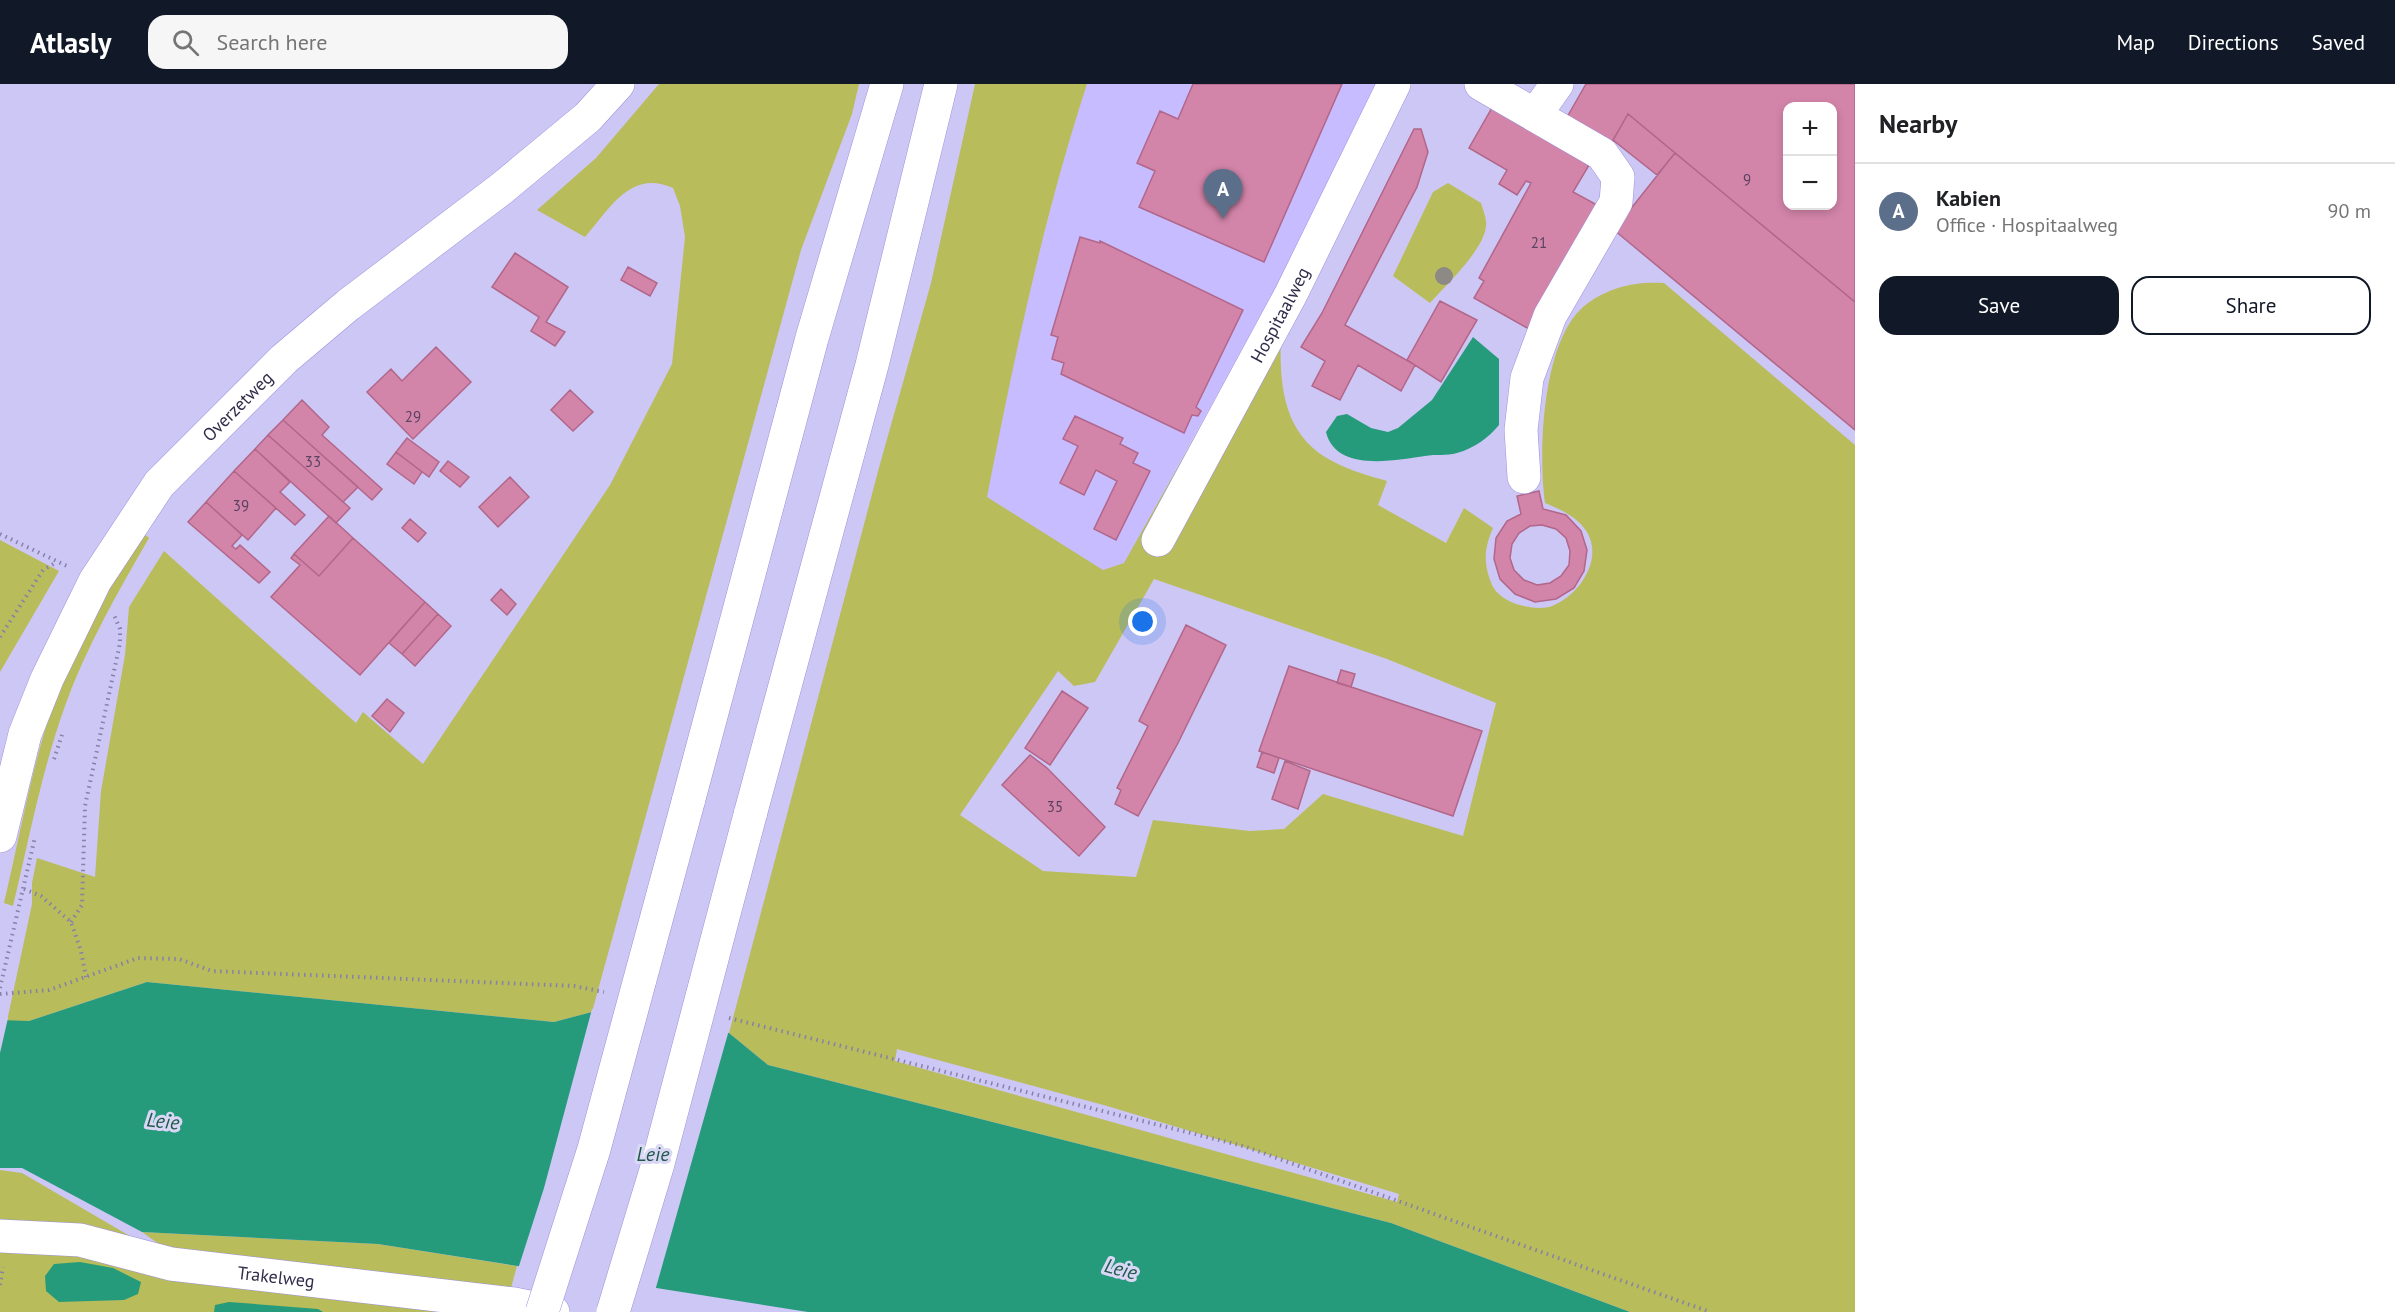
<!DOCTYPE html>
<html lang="en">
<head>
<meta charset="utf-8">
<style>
  body { margin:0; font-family:"PT Sans",sans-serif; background:#f6f6f6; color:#202124 }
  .controls { position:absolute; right:18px; top:18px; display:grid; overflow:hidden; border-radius:12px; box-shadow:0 3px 9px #0003 }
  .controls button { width:54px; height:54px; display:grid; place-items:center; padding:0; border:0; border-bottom:2px solid #e0e0e0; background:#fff; color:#202124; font:30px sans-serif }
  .you { position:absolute; left:1143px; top:538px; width:21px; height:21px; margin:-15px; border:4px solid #fff; border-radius:50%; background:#1a73e8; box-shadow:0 0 0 9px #1a73e833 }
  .badge { display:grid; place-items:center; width:39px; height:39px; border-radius:50%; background:#111827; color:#fff; font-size:20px; font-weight:700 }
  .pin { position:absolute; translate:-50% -50px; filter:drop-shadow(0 2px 3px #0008) }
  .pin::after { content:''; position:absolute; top:32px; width:21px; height:18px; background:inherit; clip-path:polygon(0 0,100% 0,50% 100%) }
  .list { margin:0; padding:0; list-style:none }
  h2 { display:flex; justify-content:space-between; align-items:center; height:78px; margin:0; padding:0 24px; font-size:26px }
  h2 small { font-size:20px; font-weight:400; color:#757577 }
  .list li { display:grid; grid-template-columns:39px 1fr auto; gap:18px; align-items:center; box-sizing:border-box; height:96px; padding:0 24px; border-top:2px solid #e0e0e0 }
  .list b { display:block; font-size:22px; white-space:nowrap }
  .list p { margin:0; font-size:20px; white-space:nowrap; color:#757577 }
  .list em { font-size:20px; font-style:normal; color:#757577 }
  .actions { display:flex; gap:12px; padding:18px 24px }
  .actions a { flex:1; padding:14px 0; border:2px solid #111827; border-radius:18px; text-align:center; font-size:21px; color:#111827 }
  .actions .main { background:#111827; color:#fff }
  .icon { flex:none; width:33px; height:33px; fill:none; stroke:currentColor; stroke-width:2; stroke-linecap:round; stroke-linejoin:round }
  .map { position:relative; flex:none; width:1855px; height:1228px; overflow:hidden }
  header { display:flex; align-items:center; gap:36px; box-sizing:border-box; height:84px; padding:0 30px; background:#111827; color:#fff }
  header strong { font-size:28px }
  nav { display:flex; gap:33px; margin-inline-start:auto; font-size:21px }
  .search { width:420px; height:54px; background:#f6f6f6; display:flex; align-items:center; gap:15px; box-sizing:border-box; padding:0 21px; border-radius:18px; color:#757577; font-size:22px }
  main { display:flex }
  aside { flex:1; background:#fff }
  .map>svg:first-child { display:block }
  .built { fill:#c6bcff }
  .green { fill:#b9bc5a; fill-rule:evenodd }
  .water { fill:#269b7c }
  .pier { fill:#cdc7f5 }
  .building { fill:#d385a9; stroke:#b1668a; stroke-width:1.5; fill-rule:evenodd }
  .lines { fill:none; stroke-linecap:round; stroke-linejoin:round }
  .minor-casing { stroke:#9d91da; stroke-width:34 }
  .highway-casing { stroke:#9d91da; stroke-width:34 }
  .path { stroke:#8781a8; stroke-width:4; stroke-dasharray:1.5 4.5; stroke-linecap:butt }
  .minor { stroke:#fff; stroke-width:33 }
  .highway { stroke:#fff; stroke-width:33 }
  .highway-bridge-casing { stroke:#9d91da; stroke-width:34; stroke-linecap:butt }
  .highway-bridge { stroke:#fff; stroke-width:33 }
  .tree { fill:#8d8a86 }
  .labels { text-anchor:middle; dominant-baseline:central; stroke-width:6; stroke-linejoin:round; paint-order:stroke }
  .number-label { font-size:15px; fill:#5a4262 }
  .street-label { font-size:18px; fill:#312c4a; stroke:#dad7f6 }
  .water-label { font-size:20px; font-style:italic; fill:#1f5a49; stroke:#dad7f6 }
</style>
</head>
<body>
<header>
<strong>Atlasly</strong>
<div class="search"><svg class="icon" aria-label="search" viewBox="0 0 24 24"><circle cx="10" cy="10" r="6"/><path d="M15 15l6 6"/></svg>Search here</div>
<nav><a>Map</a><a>Directions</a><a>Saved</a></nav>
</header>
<main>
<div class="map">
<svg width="1855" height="1228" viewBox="0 0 1855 1228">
  <rect width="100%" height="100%" fill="#cdc7f5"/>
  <path class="built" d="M 1087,0 L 1387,0 L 1124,479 L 1103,486 L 986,414 L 1022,235 L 1068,58 Z"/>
  <path class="green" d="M 659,0 L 859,0 L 852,30 L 801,166 L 592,928 L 554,938 L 147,898 L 29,937 L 7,937 L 32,820 L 32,799 L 37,774 L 95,793 L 101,707 L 125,571 L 129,523 L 164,467 L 356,639 L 363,628 L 423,680 L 610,401 L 672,280 L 685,153 L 680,122 L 673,104 C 630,85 610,125 585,153 L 537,126 L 596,74 Z
    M 975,0 L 1087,0 C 1043,135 1014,274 987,413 L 1103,486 L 1124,479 L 1235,281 L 1281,248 C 1279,300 1282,352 1334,378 C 1351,387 1370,392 1387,397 L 1378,421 L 1446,459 L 1464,424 L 1493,444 C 1484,465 1483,479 1492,501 C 1497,511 1506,516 1516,520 C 1527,523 1541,526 1552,522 C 1581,511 1606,471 1584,444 C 1574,431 1559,425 1545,419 C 1538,370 1542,260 1582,224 C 1605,204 1634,197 1664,199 L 1855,361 L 1855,1228 L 1630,1228 L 1391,1139 L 768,981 L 729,949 L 880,380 L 931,199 ZM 1154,495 L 1387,575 L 1496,619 L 1463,752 L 1323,710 L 1284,745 L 1250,747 L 1153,736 L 1136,793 L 1043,787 L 960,731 L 1058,587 L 1074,602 L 1095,598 ZM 897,965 L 1107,1022 L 1399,1110 L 1397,1118 L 895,977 Z
    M 1448,99 L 1481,119 C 1483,126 1487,135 1486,142 C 1484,166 1446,201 1430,219 L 1393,192 L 1433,108 Z
    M 143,449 L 149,454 C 118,508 86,563 65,622 C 42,686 29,755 13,822 L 4,819 C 20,751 32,681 55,615 C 77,556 111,502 143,449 Z
    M 0,456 L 59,487 L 0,588 Z
    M 0,1086 L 22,1089 L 135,1155 L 163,1163 L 142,1148 L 378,1160 L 517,1182 L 509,1211 L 0,1140 Z
    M 0,1162 L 55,1166 L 468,1228 L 0,1228 Z"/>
  <path class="water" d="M 1473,253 L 1499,275 L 1499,341 C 1488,354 1475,364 1457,369 C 1446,372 1436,370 1425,372 C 1395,376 1336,389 1326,348 L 1337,332 L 1347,330 L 1371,344 L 1388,348 L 1398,344 L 1432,316 Z
    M 147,898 L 554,938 L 592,928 L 729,949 L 768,981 L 1391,1139 L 1630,1228 L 808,1228 L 378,1160 L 142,1148 L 22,1084 L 0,1084 L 0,936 L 29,937 Z
    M 80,1178 L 113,1184 L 141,1198 L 138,1210 L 124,1216 L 59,1218 L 46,1207 L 45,1192 L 54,1180 Z
    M 229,1218 L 318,1225 L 323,1228 L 214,1228 L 215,1221 Z"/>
  <path class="pier" d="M 592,925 L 729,946 L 655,1207 L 518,1185 L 544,1104 Z
    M 0,933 L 8,934 L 0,969 Z"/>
  <path class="building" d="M 1193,0 L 1342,0 L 1264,178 L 1139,123 L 1155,87 L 1137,79 L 1160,27 L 1178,35 Z
    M 1586,0 L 1855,0 L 1855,218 L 1628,30 L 1611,60 L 1566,35 ZM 1788,22 L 1832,22 L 1832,122 L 1788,122 Z
    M 1493,22 L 1592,76 L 1573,108 L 1599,122 L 1529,245 L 1474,214 L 1484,197 L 1479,194 L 1531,99 L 1526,97 L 1517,111 L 1499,100 L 1507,86 L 1469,64 Z
    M 1628,30 L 1675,69 L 1657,91 L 1613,56 Z
    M 1414,45 L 1421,45 L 1428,68 L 1417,103 L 1345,241 L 1415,281 L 1401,307 L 1358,281 L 1340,316 L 1312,302 L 1325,277 L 1301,263 L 1322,229 Z
    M 1675,69 L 1855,218 L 1855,346 L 1614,146 Z
    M 1080,153 L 1100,159 L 1100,157 L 1243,226 L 1196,323 L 1201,327 L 1198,332 L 1192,331 L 1184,349 L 1061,290 L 1064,279 L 1052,275 L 1058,253 L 1051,251 Z
    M 515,169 L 568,203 L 546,238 L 565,248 L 555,262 L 531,247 L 539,233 L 492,203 Z
    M 628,183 L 657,199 L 650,212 L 621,196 Z
    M 1440,217 L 1477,236 L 1441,298 L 1407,276 Z
    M 436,263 L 471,298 L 413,355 L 367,308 L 391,285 L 402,297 Z
    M 570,306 L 593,328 L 573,347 L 551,326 Z
    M 302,316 L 329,343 L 322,351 L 382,405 L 372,416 L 283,336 Z
    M 1075,332 L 1123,354 L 1120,360 L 1138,369 L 1133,379 L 1150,387 L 1116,456 L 1094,445 L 1117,397 L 1096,386 L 1084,411 L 1060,399 L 1078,362 L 1063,355 Z
    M 283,336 L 358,403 L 343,418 L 268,351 Z
    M 268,351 L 350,424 L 336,439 L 255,365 Z
    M 407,354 L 439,378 L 429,393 L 396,368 Z
    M 255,365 L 290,398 L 280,408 L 305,431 L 295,441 L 234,387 Z
    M 396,368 L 422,388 L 414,400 L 387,380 Z
    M 448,377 L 469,393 L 460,403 L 440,387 Z
    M 234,387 L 276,424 L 248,456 L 206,418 Z
    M 510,393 L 529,413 L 498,443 L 479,423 Z
    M 1539,407 L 1543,425 L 1566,431 L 1581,447 L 1587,466 L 1584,487 L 1574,504 L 1556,515 L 1535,518 L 1515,510 L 1500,495 L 1494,475 L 1496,454 L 1507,437 L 1521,430 L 1517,412 ZM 1542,441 L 1556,445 L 1566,454 L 1570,467 L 1569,481 L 1561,492 L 1550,499 L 1537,501 L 1524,496 L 1514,486 L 1510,474 L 1512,460 L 1519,449 L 1530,442 Z
    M 206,418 L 242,451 L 232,462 L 236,465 L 240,461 L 270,488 L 259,499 L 188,438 Z
    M 329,432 L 353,454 L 319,492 L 294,470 Z
    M 410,435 L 426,449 L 418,458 L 402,444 Z
    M 353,454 L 425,518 L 360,591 L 271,513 L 300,481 L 291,474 L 294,470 L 319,492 Z
    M 501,505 L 516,520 L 507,531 L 491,516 Z
    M 425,518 L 438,530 L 402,570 L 389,559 Z
    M 438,530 L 451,542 L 415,582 L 402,570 Z
    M 1186,541 L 1226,561 L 1178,659 L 1138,732 L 1115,720 L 1121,706 L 1117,704 L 1148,642 L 1139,637 Z
    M 1289,582 L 1482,647 L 1453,732 L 1259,667 Z
    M 1341,586 L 1355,590 L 1351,603 L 1337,599 Z
    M 1062,607 L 1088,624 L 1050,681 L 1025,664 Z
    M 387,615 L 404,629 L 390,648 L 372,632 Z
    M 1262,668 L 1279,674 L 1274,689 L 1257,683 Z
    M 1030,671 L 1047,684 L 1105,743 L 1079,772 L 1002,701 Z
    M 1285,677 L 1310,687 L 1298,725 L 1272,715 Z"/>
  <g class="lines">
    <g class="minor-casing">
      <g id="minor">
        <path d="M 1481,0 L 1602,70 L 1618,93 L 1616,118 L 1550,232 L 1527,294 L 1521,346 L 1524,393"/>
        <path d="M 1535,31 L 1557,0"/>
        <path id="s1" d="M 1158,456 L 1291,210 L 1394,0"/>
        <path id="s2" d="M 0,752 L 25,650 L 47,595 L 95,497 L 159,400 L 284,275 L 348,221 L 501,105 L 588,33 L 618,0"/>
        <path id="s3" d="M 0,1152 L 80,1156 L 171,1180 L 514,1220 L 553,1228"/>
      </g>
    </g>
    <g class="highway-casing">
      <path id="highway" d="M 688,718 L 812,254 L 887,0
        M 750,731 L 872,281 L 941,0"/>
    </g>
    <path class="path" d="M 0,450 L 67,482
      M 0,553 L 43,486 L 57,478
      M 54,675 L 63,648
      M 24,805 L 41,812 L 71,838 L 81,867 L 86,893
      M 71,838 L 82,821 L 85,722 L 120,559 L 120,545 L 114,531
      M 0,904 L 35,753
      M 0,910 L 49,906 L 138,874 L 179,875 L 212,887 L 574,902 L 604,908
      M 729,934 L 1243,1062 L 1710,1228
      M 0,1201 L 3,1183"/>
    <use href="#minor" class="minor"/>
    <use href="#highway" class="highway"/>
    <g class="highway-bridge-casing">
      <path id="highway-bridge" d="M 542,1228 L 594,1065 L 688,718
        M 613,1228 L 657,1083 L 750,731"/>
    </g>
    <use href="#highway-bridge" class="highway-bridge"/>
  </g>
  <circle class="tree" cx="1444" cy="192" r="9"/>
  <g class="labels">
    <g class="number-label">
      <text x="1747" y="95">9</text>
      <text x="1539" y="158">21</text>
      <text x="413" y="332">29</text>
      <text x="313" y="377">33</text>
      <text x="241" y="421">39</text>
      <text x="1055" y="722">35</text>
    </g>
    <g class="street-label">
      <text stroke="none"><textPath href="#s1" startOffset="256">Hospitaalweg</textPath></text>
      <text stroke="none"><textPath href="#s2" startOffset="500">Overzetweg</textPath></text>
      <text stroke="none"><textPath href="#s3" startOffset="280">Trakelweg</textPath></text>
    </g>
    <g class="water-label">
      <text transform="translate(163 1037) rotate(6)">Leie</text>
      <text x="653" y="1070">Leie</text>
      <text transform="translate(1121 1185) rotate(15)">Leie</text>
    </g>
  </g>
</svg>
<div class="controls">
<button>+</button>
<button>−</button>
</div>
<div class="you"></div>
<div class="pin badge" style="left:1223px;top:135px;background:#5c6f8a">A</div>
</div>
<aside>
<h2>Nearby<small></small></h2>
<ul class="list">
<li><span class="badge" style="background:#5c6f8a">A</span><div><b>Kabien</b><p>Office · Hospitaalweg</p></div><em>90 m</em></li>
</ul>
<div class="actions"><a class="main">Save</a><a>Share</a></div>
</aside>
</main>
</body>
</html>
